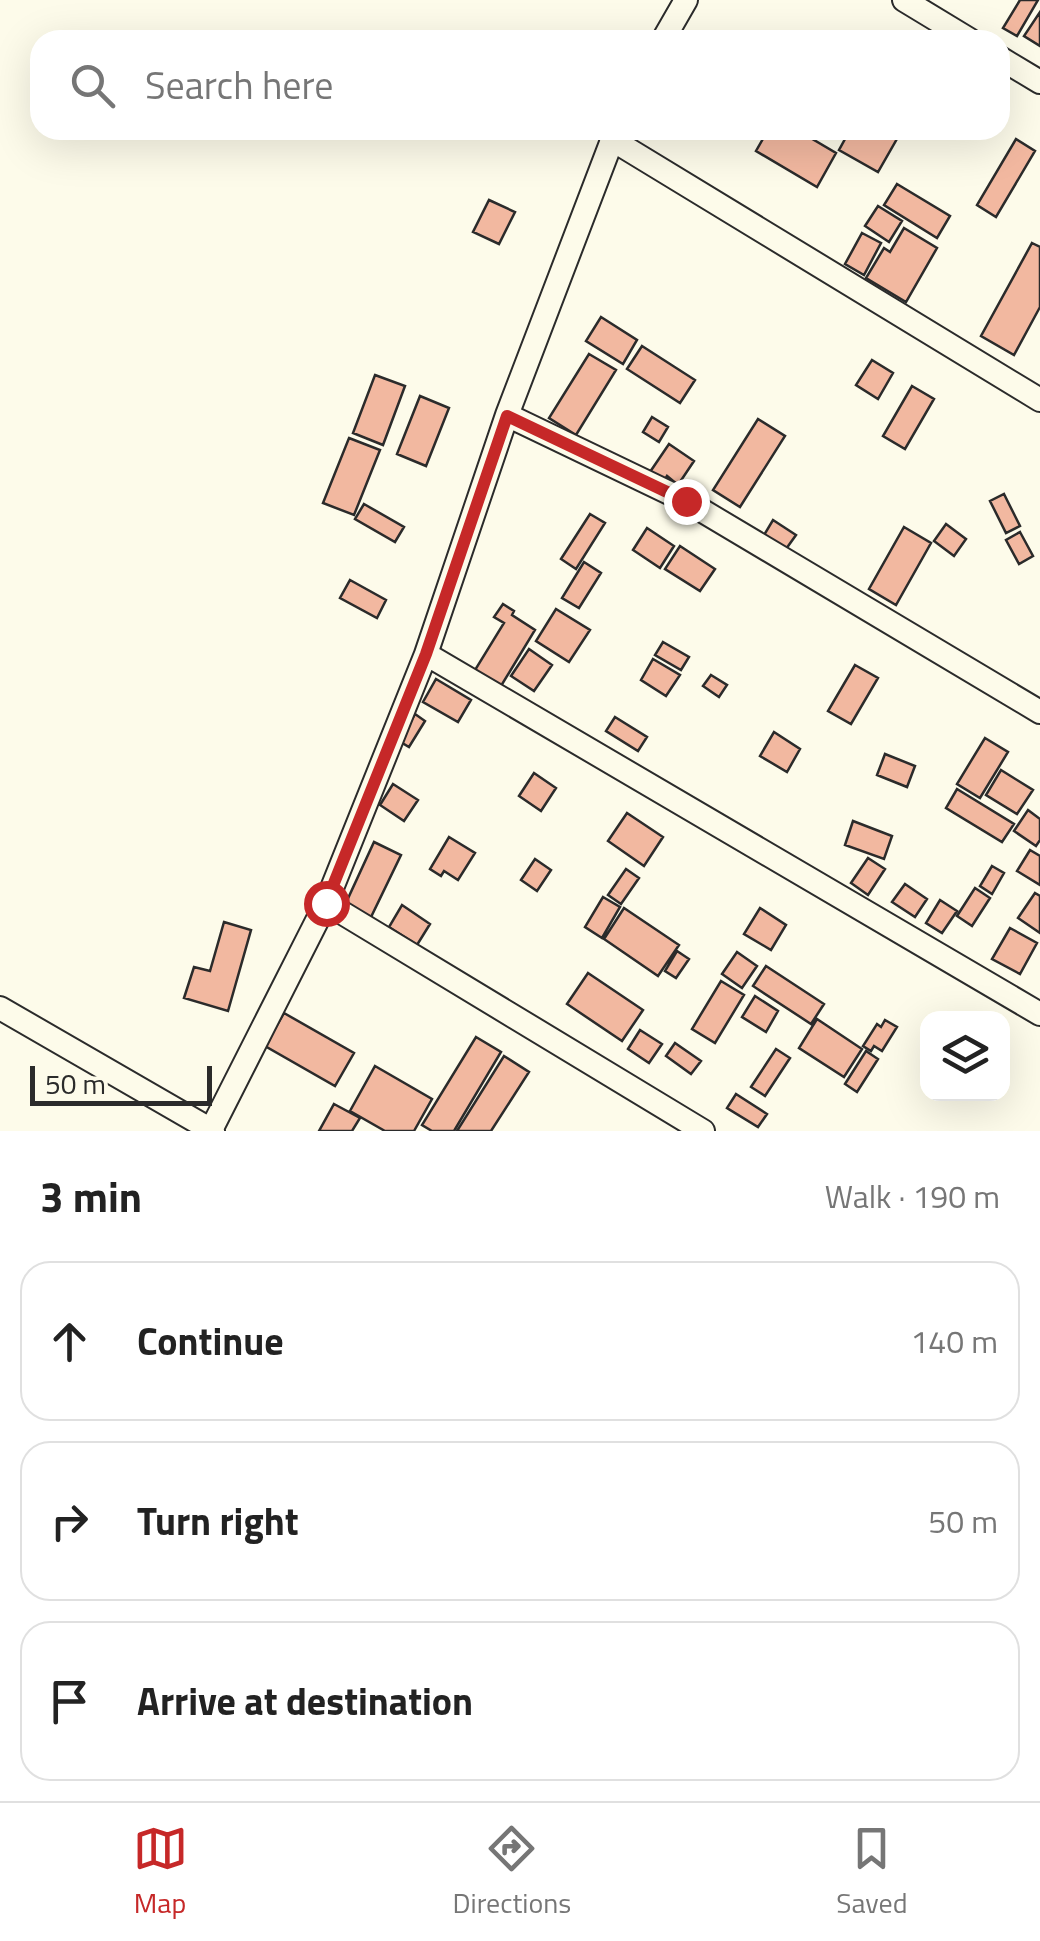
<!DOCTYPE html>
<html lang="en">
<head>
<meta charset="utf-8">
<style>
  body { margin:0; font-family:"Titillium Web",sans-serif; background:#f6f6f6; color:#222 }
  .controls { position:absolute; right:30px; bottom:30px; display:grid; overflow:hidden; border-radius:20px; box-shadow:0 10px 40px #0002 }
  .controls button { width:90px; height:90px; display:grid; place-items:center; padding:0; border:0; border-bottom:2px solid #e0e0e0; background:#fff; color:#222; font:50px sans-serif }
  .scale { position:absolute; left:30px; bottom:25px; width:182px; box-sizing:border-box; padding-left:10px; border:5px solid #2b2b2b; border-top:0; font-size:28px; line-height:35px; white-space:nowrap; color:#2b2b2b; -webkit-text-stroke:8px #fdfbea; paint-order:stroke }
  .stop { position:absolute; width:30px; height:30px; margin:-22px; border:8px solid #c62828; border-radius:50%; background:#fff }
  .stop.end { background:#c62828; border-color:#fff; box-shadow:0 2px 10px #0008 }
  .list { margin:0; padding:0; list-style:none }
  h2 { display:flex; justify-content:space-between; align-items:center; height:130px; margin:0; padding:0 40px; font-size:42px }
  h2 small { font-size:32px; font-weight:400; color:#767676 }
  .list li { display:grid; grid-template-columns:65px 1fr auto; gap:30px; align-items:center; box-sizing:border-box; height:160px; margin:0 20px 20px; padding:0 20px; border:2px solid #e0e0e0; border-radius:30px }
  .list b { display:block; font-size:38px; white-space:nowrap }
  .list em { font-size:32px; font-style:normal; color:#767676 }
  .icon { flex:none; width:55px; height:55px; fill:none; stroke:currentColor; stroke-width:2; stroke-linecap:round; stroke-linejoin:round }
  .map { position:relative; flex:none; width:1040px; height:1131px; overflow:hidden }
  .search { position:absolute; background:#fff; box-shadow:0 10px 40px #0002; left:30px; right:30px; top:30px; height:110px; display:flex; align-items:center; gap:25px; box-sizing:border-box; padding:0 35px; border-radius:30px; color:#767676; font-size:38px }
  .sheet { height:670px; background:#fff }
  nav { display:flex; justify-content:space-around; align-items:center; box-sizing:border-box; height:140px; border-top:2px solid #e0e0e0; background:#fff; font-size:28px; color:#767676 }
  nav a { display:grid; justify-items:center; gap:5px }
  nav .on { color:#c62828 }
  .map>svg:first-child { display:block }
  .building { fill:#f2b8a0; stroke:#2b2b2b; stroke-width:2.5 }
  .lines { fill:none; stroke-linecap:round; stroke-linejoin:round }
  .minor-casing { stroke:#2b2b2b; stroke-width:26 }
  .minor { stroke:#fdfbea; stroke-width:22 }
  .route { stroke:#c62828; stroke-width:12 }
</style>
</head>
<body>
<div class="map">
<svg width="1040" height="1131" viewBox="0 0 1040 1131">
  <rect width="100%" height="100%" fill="#fdfbea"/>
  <path class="building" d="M 1020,0 L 1038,0 L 1017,36 L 1003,28 Z
    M 1040,12 L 1040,46 L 1024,36 Z
    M 768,130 L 797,130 L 836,153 L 817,187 L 756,151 Z
    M 850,130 L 902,130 L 878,172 L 839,150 Z
    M 1016,139 L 1035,151 L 996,217 L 977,205 Z
    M 897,184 L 950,216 L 937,238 L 884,205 Z
    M 489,200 L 515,212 L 499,244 L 473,232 Z
    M 878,206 L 902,221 L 889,242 L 865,226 Z
    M 904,228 L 937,248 L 906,302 L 866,278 L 884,248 L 890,252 Z
    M 862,233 L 881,243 L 864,275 L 845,264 Z
    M 1032,243 L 1040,247 L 1040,307 L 1014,355 L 981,336 Z
    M 601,317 L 637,340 L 623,364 L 586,341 Z
    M 642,346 L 695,380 L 680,403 L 627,369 Z
    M 589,354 L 616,370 L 576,435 L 549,418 Z
    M 872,360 L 893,373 L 878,399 L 856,385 Z
    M 375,375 L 405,386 L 383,445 L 353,433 Z
    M 912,386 L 934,399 L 905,449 L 883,436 Z
    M 420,396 L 449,408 L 426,466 L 397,454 Z
    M 652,417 L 668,427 L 659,442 L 643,432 Z
    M 758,419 L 785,436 L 740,507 L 713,490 Z
    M 349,438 L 380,450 L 354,515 L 323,503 Z
    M 669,444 L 694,461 L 678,485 L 667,476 L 664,481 L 650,472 Z
    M 1004,494 L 1020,526 L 1006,533 L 990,501 Z
    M 364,504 L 404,527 L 395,542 L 355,519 Z
    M 590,514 L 605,523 L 576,569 L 561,559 Z
    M 773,520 L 796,535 L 786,549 L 764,535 Z
    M 946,524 L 966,539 L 954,556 L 934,541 Z
    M 904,527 L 931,543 L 896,605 L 869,589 Z
    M 647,528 L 674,546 L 660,568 L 633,550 Z
    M 1020,532 L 1033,556 L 1019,564 L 1006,540 Z
    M 680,546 L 715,569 L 700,591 L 665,569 Z
    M 584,562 L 601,573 L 579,608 L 562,598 Z
    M 350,580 L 386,600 L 377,618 L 340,598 Z
    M 503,604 L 514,611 L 512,615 L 535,630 L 501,686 L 475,670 L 504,623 L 494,617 Z
    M 556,609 L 590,630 L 569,662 L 536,641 Z
    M 663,642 L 689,657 L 681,670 L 655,655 Z
    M 529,649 L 552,665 L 534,691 L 511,676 Z
    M 653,659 L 680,675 L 666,696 L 641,680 Z
    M 855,665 L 878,678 L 851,724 L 828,711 Z
    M 711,675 L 727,685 L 719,697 L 703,686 Z
    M 436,679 L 471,700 L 458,722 L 423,702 Z
    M 415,714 L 425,721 L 409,747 L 399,741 Z
    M 615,717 L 647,737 L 638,751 L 606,731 Z
    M 774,732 L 800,749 L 787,772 L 760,756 Z
    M 985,738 L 1008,752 L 980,798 L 957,784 Z
    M 885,754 L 915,766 L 907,787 L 877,775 Z
    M 1001,770 L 1033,790 L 1017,814 L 986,795 Z
    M 534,773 L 556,788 L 541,811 L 519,796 Z
    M 393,784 L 418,800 L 404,821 L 380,805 Z
    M 957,789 L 1014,824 L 1002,842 L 946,808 Z
    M 1028,810 L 1040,819 L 1040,840 L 1036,846 L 1014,831 Z
    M 627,813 L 663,837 L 644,866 L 608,841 Z
    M 853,821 L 892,836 L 884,859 L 845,845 Z
    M 449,837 L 475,853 L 458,880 L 444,871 L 441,876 L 430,869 Z
    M 374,842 L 401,855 L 371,917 L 345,905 Z
    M 1030,850 L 1040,856 L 1040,885 L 1017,871 Z
    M 868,858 L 885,869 L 868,895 L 851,883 Z
    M 535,859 L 551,870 L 537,891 L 521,880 Z
    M 992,866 L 1004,873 L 992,894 L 980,886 Z
    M 626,869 L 639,878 L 621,904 L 608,895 Z
    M 905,884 L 927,899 L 915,917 L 892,902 Z
    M 975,888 L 990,898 L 972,926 L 957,916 Z
    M 1035,893 L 1040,896 L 1040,933 L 1018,918 Z
    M 603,897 L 620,907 L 602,938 L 585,927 Z
    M 940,900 L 957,911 L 942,933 L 926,923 Z
    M 402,905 L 430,924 L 417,945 L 389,927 Z
    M 624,908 L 679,945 L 658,976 L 604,939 Z
    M 760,908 L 786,925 L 771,950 L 744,934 Z
    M 224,922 L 251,930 L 228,1011 L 184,998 L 194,967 L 210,971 Z
    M 1010,928 L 1037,943 L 1020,974 L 992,959 Z
    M 677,951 L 689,959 L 676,978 L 665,971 Z
    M 737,952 L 757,966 L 742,988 L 722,974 Z
    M 766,966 L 824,1004 L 811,1024 L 753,986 Z
    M 588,973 L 643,1010 L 622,1041 L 567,1004 Z
    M 721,981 L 744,995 L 715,1043 L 692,1029 Z
    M 755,996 L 778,1011 L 766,1032 L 742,1017 Z
    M 284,1013 L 354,1053 L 335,1086 L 265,1046 Z
    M 817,1019 L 862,1049 L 844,1077 L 799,1048 Z
    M 885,1020 L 897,1027 L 882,1051 L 874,1046 L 871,1051 L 863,1046 L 877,1024 L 881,1027 Z
    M 640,1030 L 662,1044 L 649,1063 L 628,1049 Z
    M 476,1037 L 501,1052 L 454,1131 L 432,1131 L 422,1125 Z
    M 675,1043 L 701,1061 L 691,1074 L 666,1056 Z
    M 776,1049 L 790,1058 L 765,1096 L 751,1087 Z
    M 866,1051 L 878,1059 L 857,1092 L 845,1084 Z
    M 504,1056 L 529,1072 L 491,1131 L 457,1131 Z
    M 375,1066 L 432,1099 L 414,1131 L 385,1131 L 350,1111 Z
    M 736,1094 L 767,1114 L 758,1127 L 727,1108 Z
    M 334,1104 L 360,1118 L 352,1131 L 319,1131 Z"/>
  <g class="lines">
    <g class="minor-casing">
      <path id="minor" d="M 904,0 L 970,40
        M 663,40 L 686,0
        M 1000,58 L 1040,82
        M 616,130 L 507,415 L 426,654 L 1040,1014
        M 611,139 L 1040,400
        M 507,415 L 686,501 L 1040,712
        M 326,903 L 703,1131
        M 0,1008 L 213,1131
        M 211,1130 L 326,903 L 426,654"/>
    </g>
    <use href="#minor" class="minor"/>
  </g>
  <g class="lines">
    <path class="route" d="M 326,903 L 426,654 L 507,416 L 686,501"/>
  </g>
</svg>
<div class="controls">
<button><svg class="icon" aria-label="layers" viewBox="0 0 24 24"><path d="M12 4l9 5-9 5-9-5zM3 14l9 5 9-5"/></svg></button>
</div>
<div class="scale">50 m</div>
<div class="stop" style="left:326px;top:903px"></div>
<div class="stop end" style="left:686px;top:501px"></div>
<div class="search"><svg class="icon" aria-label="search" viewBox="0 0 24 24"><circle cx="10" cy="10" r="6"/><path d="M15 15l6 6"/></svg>Search here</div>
</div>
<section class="sheet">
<h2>3 min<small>Walk · 190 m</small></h2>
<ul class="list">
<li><svg class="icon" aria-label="ahead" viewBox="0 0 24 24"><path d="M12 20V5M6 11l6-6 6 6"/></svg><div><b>Continue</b></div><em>140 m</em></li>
<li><svg class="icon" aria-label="right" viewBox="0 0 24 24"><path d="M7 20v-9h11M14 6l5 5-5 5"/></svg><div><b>Turn right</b></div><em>50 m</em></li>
<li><svg class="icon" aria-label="arrive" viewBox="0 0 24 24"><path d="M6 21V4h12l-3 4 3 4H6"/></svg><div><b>Arrive at destination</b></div></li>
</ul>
</section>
<nav>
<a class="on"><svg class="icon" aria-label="map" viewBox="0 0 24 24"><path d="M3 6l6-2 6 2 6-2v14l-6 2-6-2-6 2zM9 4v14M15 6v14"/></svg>Map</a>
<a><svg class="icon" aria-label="directions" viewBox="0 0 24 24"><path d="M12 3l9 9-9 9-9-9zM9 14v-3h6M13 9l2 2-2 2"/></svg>Directions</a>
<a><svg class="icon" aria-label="saved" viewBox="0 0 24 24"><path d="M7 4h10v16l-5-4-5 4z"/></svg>Saved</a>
</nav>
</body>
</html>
